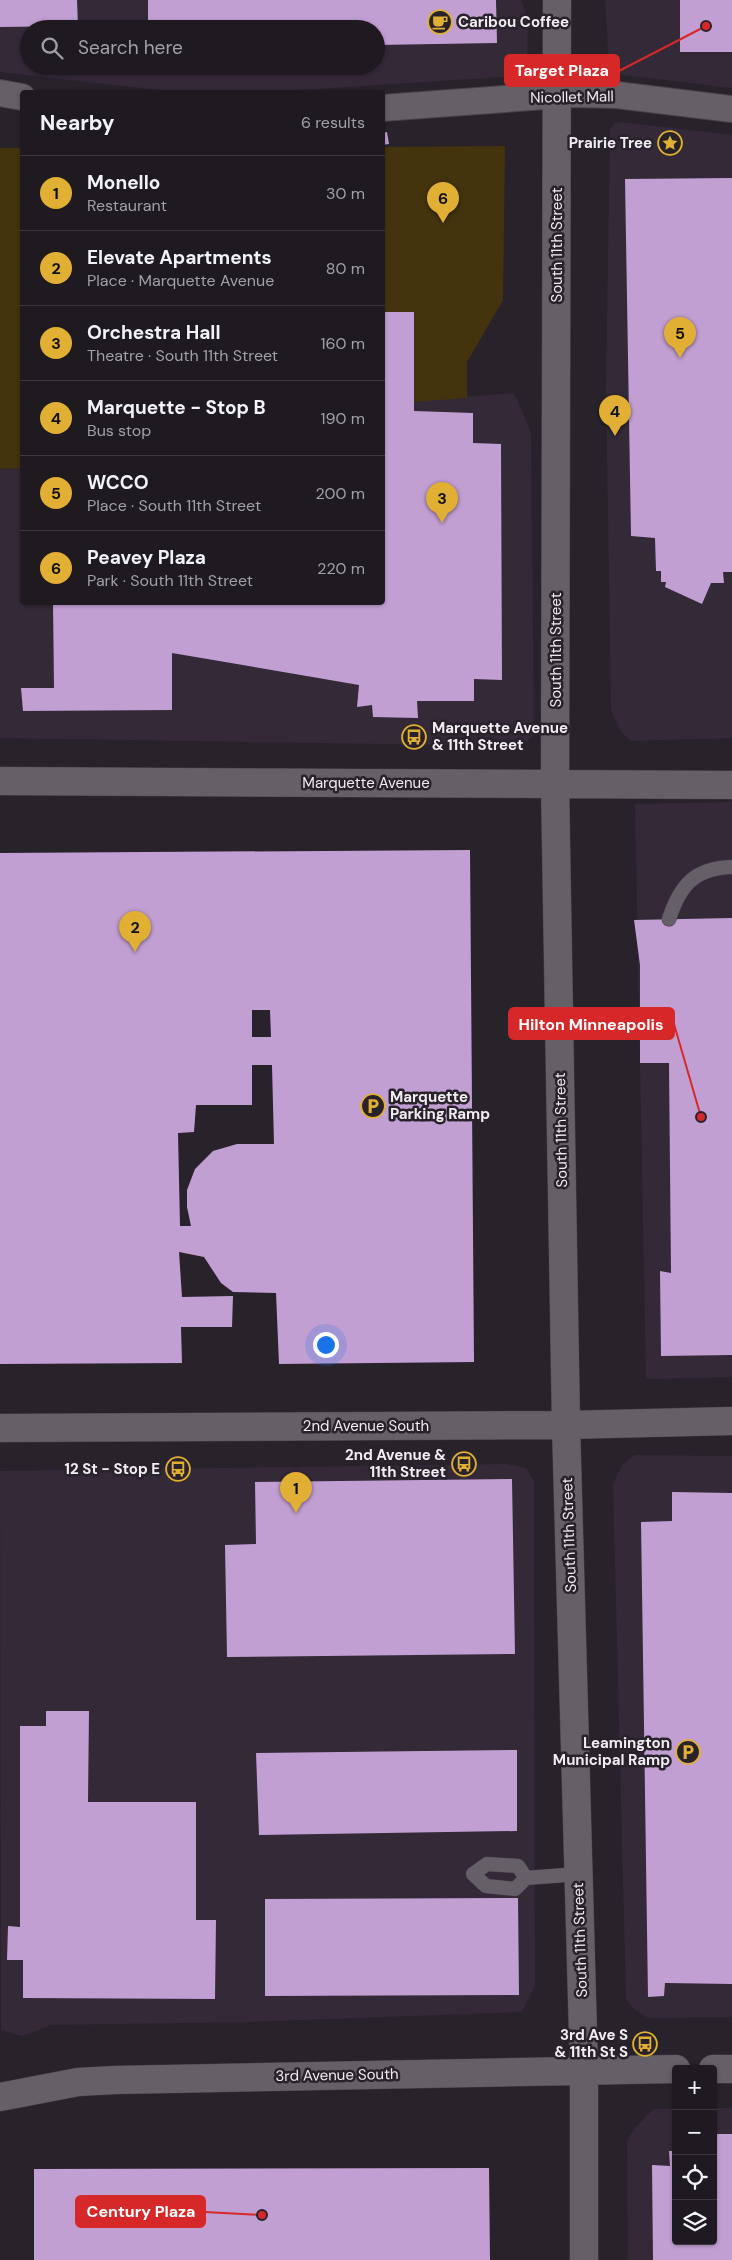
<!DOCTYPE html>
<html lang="en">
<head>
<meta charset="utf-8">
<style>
  body { margin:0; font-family:"DM Sans",sans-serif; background:#2b272d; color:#f1f3f6 }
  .controls { position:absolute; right:15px; bottom:15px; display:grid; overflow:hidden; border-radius:5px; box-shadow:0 1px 4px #0004 }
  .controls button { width:45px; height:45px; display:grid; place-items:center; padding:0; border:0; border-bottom:1px solid #3c383e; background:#1e1a20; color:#f1f3f6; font:25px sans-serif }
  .you { position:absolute; left:325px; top:1344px; width:18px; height:18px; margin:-12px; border:4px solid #fff; border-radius:50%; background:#1a73e8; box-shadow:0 0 0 8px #1a73e833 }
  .badge { display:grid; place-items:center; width:32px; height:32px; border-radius:50%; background:#e1af34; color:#111; font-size:16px; font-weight:700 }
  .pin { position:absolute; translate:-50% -41px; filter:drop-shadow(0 1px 2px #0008) }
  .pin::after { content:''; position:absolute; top:26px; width:18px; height:15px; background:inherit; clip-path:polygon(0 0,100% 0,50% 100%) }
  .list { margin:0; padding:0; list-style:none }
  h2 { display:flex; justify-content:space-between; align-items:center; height:65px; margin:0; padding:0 20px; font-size:21px }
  h2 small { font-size:16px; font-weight:400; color:#a1a1a5 }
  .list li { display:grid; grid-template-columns:32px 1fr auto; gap:15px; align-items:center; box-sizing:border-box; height:75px; padding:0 20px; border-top:1px solid #3c383e }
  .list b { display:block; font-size:19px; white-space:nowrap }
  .list p { margin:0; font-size:16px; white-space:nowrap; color:#a1a1a5 }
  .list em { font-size:16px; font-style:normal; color:#a1a1a5 }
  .icon { flex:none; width:28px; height:28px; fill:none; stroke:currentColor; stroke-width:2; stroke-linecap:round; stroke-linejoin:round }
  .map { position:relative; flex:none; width:732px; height:2260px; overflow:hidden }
  .search { position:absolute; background:#1e1a20; box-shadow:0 1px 4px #0004; left:20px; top:20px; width:365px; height:55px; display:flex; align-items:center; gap:12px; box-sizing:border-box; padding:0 18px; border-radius:28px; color:#a1a1a5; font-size:19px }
  .panel { position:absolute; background:#1e1a20; box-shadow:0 1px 4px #0004; left:20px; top:90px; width:365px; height:515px; border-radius:5px }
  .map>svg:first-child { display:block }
  .built { fill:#332937; fill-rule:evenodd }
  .green { fill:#44340d }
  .building { fill:#c29fd3; fill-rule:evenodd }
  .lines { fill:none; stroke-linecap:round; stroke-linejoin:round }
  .service-casing { stroke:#474248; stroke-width:15 }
  .minor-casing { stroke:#474248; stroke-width:28 }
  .tertiary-casing { stroke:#474248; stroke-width:29 }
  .service { stroke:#655f68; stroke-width:14 }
  .minor { stroke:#655f68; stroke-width:26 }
  .tertiary { stroke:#655f68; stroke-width:28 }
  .labels { text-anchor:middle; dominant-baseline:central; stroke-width:5; stroke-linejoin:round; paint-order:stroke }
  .poi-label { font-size:15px; font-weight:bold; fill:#f0ecf1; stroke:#28232b; text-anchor:end }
  .street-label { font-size:15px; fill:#f0ecf1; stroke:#28232b }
  .leader { fill:none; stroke:#d62828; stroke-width:2 }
  .callout-dot { fill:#d62828; stroke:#28232b; stroke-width:2 }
  .callout { fill:#d62828; stroke:#d62828; stroke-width:2 }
  .callout-label { font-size:16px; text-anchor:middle; font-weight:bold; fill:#fff }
</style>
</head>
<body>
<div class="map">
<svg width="732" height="2260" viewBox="0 0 732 2260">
  <rect width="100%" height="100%" fill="#28232b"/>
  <path class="built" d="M 0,0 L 521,0 L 528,19 L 527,70 L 516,76 L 271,92 L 177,92 L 0,72 ZM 29,29 L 376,29 L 376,66 L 29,66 Z
    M 605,0 L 732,0 L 732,88 L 614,74 L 609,66 Z
    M 621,122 L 732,135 L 732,738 L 631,741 L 621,732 L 611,710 L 606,387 L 610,129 L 614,124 Z
    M 514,393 L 531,432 L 534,735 L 524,744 L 513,746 L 0,738 L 0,469 L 22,468 L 22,602 L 382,602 L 383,404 Z
    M 732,802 L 732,1377 L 646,1379 L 635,804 Z
    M 635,1455 L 732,1456 L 732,2017 L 648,2018 L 635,2010 L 626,1999 L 613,1484 L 622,1465 Z
    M 506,1464 L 526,1468 L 534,1482 L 535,1986 L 522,2012 L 247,2022 L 51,2025 L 22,2036 L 1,2030 L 0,1471 Z
    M 713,2108 L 732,2108 L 732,2260 L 628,2260 L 627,2141 L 635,2128 L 653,2109 L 676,2109 L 676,2241 L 713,2241 Z"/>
  <path class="green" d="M 505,146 L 503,300 L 467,362 L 467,398 L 383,404 L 383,147 Z
    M 0,148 L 22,148 L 22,468 L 0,469 Z"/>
  <path class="building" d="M 0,0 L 77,0 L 78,26 L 0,27 Z
    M 148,0 L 496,0 L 497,43 L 376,45 L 376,29 L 243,29 L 243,25 L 148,26 Z
    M 680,0 L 732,0 L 732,52 L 680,52 Z
    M 387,132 L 389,144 L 382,145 L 382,133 Z
    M 732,178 L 732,572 L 723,572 L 724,583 L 711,583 L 702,604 L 665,587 L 666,582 L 661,582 L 661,571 L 656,571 L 655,538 L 631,536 L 625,179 Z
    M 382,312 L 414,312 L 414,411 L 473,413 L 473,443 L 501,444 L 502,680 L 474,679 L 474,701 L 417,701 L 418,718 L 373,717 L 372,705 L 357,707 L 359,685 L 172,653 L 172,710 L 23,711 L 21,688 L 54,688 L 53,602 L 382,602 Z
    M 470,850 L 474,1362 L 279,1364 L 276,1293 L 233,1292 L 221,1283 L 204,1257 L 179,1252 L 182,1297 L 233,1296 L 232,1327 L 181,1327 L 182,1363 L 0,1364 L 0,853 ZM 252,1010 L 270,1010 L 271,1037 L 252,1037 ZM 252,1065 L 272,1065 L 274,1144 L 237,1144 L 213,1151 L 195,1169 L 187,1190 L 187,1207 L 191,1226 L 180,1226 L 178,1133 L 194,1132 L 196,1105 L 252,1105 Z
    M 732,918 L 732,1355 L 661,1356 L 660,1271 L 671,1273 L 669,1063 L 640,1063 L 640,965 L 634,920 Z
    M 512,1479 L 515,1654 L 227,1657 L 225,1545 L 256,1544 L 255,1482 Z
    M 672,1492 L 732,1493 L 732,1984 L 665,1983 L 664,1996 L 648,1997 L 641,1522 L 672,1521 Z
    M 46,1711 L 89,1711 L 88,1802 L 196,1802 L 196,1920 L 216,1920 L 215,1999 L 23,1998 L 23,1960 L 7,1960 L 8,1926 L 20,1927 L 20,1726 L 46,1726 Z
    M 517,1750 L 517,1831 L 259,1835 L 256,1753 Z
    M 518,1898 L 519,1995 L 265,1996 L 265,1899 Z
    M 713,2134 L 732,2134 L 732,2260 L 653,2260 L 652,2165 L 670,2166 L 669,2151 L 676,2151 L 676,2241 L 713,2241 Z
    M 489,2168 L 490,2260 L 34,2260 L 34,2169 Z"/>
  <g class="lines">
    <g class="service-casing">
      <path id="service" d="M 669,919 C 680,885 695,868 732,867
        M 487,1864 L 518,1866 L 526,1878 L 515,1889 L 486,1886 L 473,1874 Z
        M 526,1878 L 579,1874"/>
    </g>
    <g class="minor-casing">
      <path id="minor" d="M 0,93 L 22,97
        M 382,108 L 573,94 L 617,95 L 732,109"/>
    </g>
    <g class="tertiary-casing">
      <path id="tertiary" d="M 557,0 L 555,784 L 566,1425 L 584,2070 L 584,2260
        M 0,781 L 732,785
        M 0,1428 L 566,1425 L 732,1421
        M 713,2069 L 732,2069
        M 0,2097 L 78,2082 L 115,2080 L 676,2069"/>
    </g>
    <use href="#service" class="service"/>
    <use href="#minor" class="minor"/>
    <use href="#tertiary" class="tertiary"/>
  </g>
  <defs>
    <g id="cafe-ring" transform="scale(1.25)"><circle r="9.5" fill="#28232b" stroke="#e1af34" stroke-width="1.5"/><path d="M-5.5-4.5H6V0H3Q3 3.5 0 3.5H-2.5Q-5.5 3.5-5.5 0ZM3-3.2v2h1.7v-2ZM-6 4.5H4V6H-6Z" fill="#e1af34"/></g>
    <g id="sight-ring" transform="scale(1.25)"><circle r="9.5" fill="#28232b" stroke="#e1af34" stroke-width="1.5"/><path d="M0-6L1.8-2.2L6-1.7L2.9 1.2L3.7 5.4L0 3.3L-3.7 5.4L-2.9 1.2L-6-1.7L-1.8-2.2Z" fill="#e1af34"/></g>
    <g id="bus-ring" transform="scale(1.25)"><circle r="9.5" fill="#28232b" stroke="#e1af34" stroke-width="1.5"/><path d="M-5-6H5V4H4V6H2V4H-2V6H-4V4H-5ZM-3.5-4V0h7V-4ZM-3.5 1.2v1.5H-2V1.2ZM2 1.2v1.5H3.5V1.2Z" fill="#e1af34"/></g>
    <g id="parking-ring" transform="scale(1.25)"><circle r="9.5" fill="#28232b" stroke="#e1af34" stroke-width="1.5"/><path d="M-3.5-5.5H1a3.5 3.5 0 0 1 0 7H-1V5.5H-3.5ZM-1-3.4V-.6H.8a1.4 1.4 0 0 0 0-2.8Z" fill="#e1af34"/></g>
  </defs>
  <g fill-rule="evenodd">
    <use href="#cafe-ring" x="440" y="22"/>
    <use href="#sight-ring" x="670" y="143"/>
    <use href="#bus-ring" x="414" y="737"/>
    <use href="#parking-ring" x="373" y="1106"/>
    <use href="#bus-ring" x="464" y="1464"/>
    <use href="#bus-ring" x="178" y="1469"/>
    <use href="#parking-ring" x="688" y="1752"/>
    <use href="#bus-ring" x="645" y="2044"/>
  </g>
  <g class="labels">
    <g class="poi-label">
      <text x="458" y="22" text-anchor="start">Caribou Coffee</text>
      <text x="652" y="143">Prairie Tree</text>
      <text x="432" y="728" text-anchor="start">Marquette Avenue<tspan x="432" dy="17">&amp; 11th Street</tspan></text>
      <text x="390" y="1097" text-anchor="start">Marquette<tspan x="390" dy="17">Parking Ramp</tspan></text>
      <text x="446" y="1455">2nd Avenue &amp;<tspan x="446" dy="17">11th Street</tspan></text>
      <text x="160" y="1469">12 St - Stop E</text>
      <text x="670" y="1743">Leamington<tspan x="670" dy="17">Municipal Ramp</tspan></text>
      <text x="628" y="2035">3rd Ave S<tspan x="628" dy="17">&amp; 11th St S</tspan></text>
    </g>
    <g class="street-label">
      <text transform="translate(572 97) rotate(-1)">Nicollet Mall</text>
      <text transform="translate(557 245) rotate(-90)">South 11th Street</text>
      <text transform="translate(556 650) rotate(-90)">South 11th Street</text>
      <text x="366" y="783">Marquette Avenue</text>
      <text transform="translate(561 1130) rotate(-91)">South 11th Street</text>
      <text x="366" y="1426">2nd Avenue South</text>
      <text transform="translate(569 1535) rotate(-92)">South 11th Street</text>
      <text transform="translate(580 1940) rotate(-92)">South 11th Street</text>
      <text transform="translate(337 2075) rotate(-1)">3rd Avenue South</text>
    </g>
  </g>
  <path class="leader" d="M706 26L619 71M701 1117L674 1024M262 2215L205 2212"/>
  <g class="callout-dot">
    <circle cx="706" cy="26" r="5"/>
    <circle cx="701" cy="1117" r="5"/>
    <circle cx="262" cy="2215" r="5"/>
  </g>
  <g class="callout">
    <rect x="505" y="55" width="114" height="31" rx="5"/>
    <rect x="509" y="1008" width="165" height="31" rx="5"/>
    <rect x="76" y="2196" width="129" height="31" rx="5"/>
  </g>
  <g class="callout-label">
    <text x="562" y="76">Target Plaza</text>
    <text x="591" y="1030">Hilton Minneapolis</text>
    <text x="141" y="2217">Century Plaza</text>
  </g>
</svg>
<div class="controls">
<button>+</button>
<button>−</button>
<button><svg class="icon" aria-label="locate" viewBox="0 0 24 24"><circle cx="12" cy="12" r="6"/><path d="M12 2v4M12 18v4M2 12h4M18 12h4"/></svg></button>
<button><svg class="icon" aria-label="layers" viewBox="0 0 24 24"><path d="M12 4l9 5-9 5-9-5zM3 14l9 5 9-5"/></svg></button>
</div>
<div class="you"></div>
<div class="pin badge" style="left:296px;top:1513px">1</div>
<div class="pin badge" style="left:135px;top:952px">2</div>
<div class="pin badge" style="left:442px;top:523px">3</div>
<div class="pin badge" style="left:615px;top:436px">4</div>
<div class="pin badge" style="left:680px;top:358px">5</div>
<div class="pin badge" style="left:443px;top:223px">6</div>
<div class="search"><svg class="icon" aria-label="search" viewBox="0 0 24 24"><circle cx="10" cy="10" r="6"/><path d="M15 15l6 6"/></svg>Search here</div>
<section class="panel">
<h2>Nearby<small>6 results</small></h2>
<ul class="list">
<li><span class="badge">1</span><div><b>Monello</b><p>Restaurant</p></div><em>30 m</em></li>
<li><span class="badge">2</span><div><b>Elevate Apartments</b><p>Place · Marquette Avenue</p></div><em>80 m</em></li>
<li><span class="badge">3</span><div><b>Orchestra Hall</b><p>Theatre · South 11th Street</p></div><em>160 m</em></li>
<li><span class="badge">4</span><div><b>Marquette - Stop B</b><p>Bus stop</p></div><em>190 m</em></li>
<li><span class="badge">5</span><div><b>WCCO</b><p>Place · South 11th Street</p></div><em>200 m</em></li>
<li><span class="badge">6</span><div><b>Peavey Plaza</b><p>Park · South 11th Street</p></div><em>220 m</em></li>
</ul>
</section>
</div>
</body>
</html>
